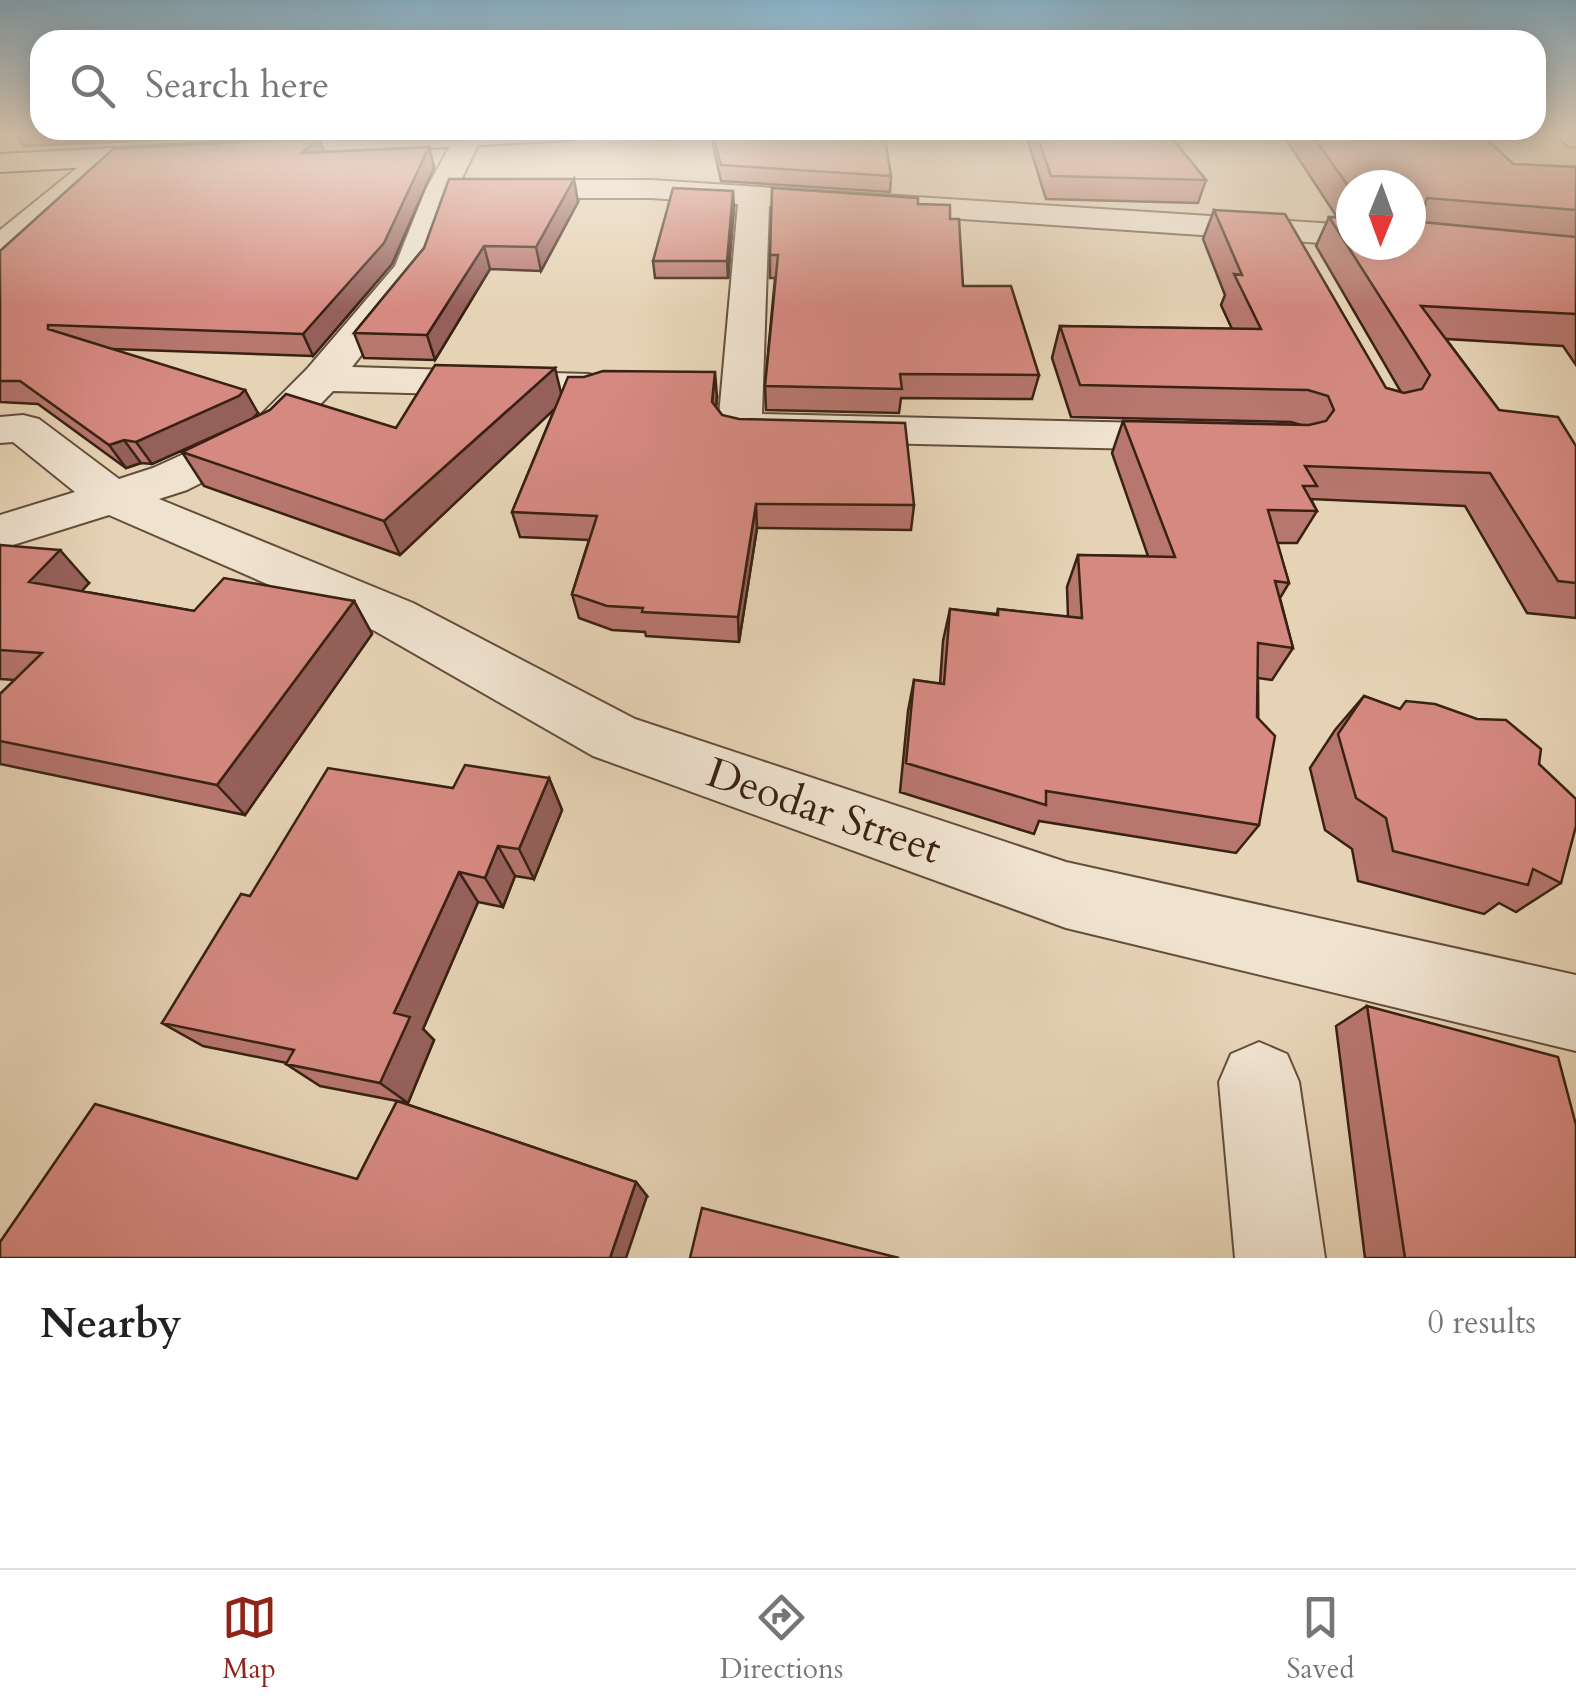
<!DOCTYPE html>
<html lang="en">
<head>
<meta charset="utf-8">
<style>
  body { margin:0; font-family:Cardo,serif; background:#f6f6f6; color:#222 }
  .compass { position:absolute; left:1336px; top:170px; width:90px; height:90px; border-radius:50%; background:#fff; box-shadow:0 5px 25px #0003; rotate:181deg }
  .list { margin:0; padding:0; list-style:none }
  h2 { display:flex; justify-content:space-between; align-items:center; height:130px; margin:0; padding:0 40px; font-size:42px }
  h2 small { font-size:32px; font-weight:400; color:#767676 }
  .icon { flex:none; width:55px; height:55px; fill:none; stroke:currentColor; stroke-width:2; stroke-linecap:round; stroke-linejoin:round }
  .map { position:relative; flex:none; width:1576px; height:1258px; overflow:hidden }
  .search { position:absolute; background:#fff; box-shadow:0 5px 25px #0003; left:30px; right:30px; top:30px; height:110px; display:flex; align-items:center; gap:25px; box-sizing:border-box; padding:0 35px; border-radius:30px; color:#767676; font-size:38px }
  .sheet { height:310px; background:#fff }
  nav { display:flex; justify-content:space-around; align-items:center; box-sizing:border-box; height:140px; border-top:2px solid #e0e0e0; background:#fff; font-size:28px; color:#767676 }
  nav a { display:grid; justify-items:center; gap:5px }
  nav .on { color:#8f2418 }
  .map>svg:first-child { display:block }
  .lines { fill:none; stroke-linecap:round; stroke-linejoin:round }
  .street-casing { stroke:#644e3c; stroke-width:4 }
  .secondary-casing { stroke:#392213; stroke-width:4 }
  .street { fill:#efe2cf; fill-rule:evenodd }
  .secondary { fill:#efe2cf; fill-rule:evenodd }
  .wall { fill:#b7766e; stroke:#392213; stroke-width:2.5; fill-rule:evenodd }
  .shaded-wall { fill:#95605a; stroke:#392213; stroke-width:2.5 }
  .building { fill:#d58980; stroke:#392213; stroke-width:2.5 }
  .labels { text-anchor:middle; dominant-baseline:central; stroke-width:10; stroke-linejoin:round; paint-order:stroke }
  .street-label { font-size:42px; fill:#392213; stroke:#efe2cf }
</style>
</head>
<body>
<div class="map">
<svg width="1576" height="1258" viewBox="0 0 1576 1258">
  <rect width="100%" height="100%" fill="#e6d3b5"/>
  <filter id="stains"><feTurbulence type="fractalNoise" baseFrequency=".002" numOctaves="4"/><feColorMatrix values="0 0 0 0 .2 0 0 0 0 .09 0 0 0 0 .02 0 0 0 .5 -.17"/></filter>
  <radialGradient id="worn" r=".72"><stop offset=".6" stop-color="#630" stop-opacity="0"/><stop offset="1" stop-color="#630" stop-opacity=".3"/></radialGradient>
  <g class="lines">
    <g class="street-casing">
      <path id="street" d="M 458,132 L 478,132 L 482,137 L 461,180 L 651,180 L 1351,225 L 1351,245 L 769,206 L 762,414 L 1190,424 L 1206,427 L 1212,437 L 1206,447 L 1190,450 L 740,440 L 725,436 L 718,427 L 738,204 L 651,198 L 453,198 L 429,269 L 352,367 L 588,374 L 603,377 L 609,386 L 603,395 L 588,398 L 333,391 L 286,440 L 187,490 L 159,499 L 413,603 L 635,719 L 1066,862 L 1576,975 L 1576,1051 L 1066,928 L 593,756 L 375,631 L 109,515 L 0,549 L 0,515 L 75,492 L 13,442 L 0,443 L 0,417 L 23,415 L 39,419 L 119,479 L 153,468 L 254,422 L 307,369 L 395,266 L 426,189 Z
        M 1557,132 L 1576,132 L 1576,147 L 1566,145 Z
        M 108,148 L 118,151 L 122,157 L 118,163 L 12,254 L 0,257 L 0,230 L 98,151 Z
        M 1259,1042 L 1287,1054 L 1299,1082 L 1325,1258 L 1235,1258 L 1219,1082 L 1231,1054 Z"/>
    </g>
    <g class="secondary-casing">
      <path id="secondary" d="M 415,132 L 585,132 L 571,140 L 0,172 L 0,154 Z"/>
    </g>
    <use href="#street" class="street"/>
    <use href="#secondary" class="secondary"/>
  </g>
  <path class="wall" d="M 14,132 L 340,132 L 23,146 Z
    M 712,132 L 843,137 L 891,176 L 890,192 L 721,181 L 713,145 Z
    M 1027,132 L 1167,132 L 1206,180 L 1198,203 L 1046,199 L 1026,135 Z
    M 1281,132 L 1479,132 L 1513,164 L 1576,167 L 1576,365 L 1563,346 L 1446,339 L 1499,410 L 1576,446 L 1576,618 L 1527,613 L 1465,506 L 1311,499 L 1317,511 L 1297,543 L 1277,543 L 1289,583 L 1280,598 L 1293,648 L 1272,680 L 1258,678 L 1259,825 L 1236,853 L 1039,821 L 1034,834 L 900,792 L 908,711 L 914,680 L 940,684 L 943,641 L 950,609 L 997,614 L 998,609 L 1068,617 L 1067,587 L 1078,555 L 1148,556 L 1112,453 L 1123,421 L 1301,425 L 1291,422 L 1071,417 L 1052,358 L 1060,326 L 1232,329 L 1221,305 L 1225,295 L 1203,239 L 1214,210 L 1386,388 L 1401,392 L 1316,246 L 1329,217 L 1337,217 ZM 1351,185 L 1411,185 L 1351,245 Z
    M 429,147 L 434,167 L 392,264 L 313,356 L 112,349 L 258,413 L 253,418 L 396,428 L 561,394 L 717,397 L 716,407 L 722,415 L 914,505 L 911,530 L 757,528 L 739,642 L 646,636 L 645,632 L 612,630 L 579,618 L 572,594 L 589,540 L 520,537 L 512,512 L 555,408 L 400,555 L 204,486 L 182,452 L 229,429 L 152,464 L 141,463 L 126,468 L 38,404 L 0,402 L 0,251 L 324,152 Z
    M 578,202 L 541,271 L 490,269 L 435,360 L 364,358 L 354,333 L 424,248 Z
    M 918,204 L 950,219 L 963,286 L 1039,375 L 1032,399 L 901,398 L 899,413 L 766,410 L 765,386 L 775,278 L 770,278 L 770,255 Z
    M 734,207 L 728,278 L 655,278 L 653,261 Z
    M 0,545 L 89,583 L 81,591 L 194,611 L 354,601 L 372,634 L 245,815 L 0,764 L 0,694 L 15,680 L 0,679 Z
    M 1364,696 L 1539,764 L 1561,883 L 1516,912 L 1499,903 L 1484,914 L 1358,881 L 1352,849 L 1325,830 L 1310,768 L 1335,730 Z
    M 549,778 L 562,810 L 534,879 L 515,876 L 503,907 L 478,902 L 423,1029 L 434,1040 L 408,1103 L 397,1101 L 636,1182 L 647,1196 L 357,1179 L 397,1101 L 320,1086 L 286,1064 L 287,1063 L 203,1046 L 162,1023 L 250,896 L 453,788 Z
    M 1367,1006 L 1576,1258 L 1365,1258 L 1336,1026 Z"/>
  <path class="shaded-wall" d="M 319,138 L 326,157 L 302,153 Z
    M 429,147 L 434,167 L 392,264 L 313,356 L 303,334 Z
    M 574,179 L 578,202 L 541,271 L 536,247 Z
    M 733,191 L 734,207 L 728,278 L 727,261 Z
    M 484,246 L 490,269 L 435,360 L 427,335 Z
    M 555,368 L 563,401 L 400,555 L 384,521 Z
    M 715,372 L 717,397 L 714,427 L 712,402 Z
    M 245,390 L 258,413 L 252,419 L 152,464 L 136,442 Z
    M 124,440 L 141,463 L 126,468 L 109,445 Z
    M 756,504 L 757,528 L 739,642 L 738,617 Z
    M 60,550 L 89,583 L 60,615 L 29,582 Z
    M 354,601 L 372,634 L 245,815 L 217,785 Z
    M 549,778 L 562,810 L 534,879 L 519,849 Z
    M 498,846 L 515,876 L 503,907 L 485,878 Z
    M 459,872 L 478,902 L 423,1029 L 434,1040 L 408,1103 L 380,1083 L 394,1013 Z
    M 636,1182 L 647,1196 L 626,1258 L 610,1258 Z"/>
  <path class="building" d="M 712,132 L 841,132 L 843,137 L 885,138 L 891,176 L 721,165 Z
    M 1036,132 L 1167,132 L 1206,180 L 1051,176 Z
    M 1310,132 L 1479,132 L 1513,164 L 1576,167 L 1576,210 L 1427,198 L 1423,212 L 1411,213 L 1411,185 L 1351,185 L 1351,190 Z
    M 319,138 L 302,153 L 429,147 L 384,243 L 303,334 L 48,325 L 48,329 L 245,390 L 239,396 L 136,442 L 124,440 L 109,445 L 20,381 L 0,381 L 0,251 L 113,149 Z
    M 449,179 L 574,179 L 536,247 L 484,246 L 427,335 L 354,333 L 424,248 Z
    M 673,188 L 733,191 L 727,261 L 653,261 Z
    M 772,188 L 918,198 L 918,204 L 950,205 L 950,219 L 959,219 L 963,286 L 1011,286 L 1039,375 L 900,374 L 902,389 L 765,386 L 778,255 L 770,255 Z
    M 1214,210 L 1285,214 L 1386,388 L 1404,393 L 1422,389 L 1430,375 L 1329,217 L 1351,218 L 1351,245 L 1411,245 L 1411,217 L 1412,221 L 1576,237 L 1576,314 L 1421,306 L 1499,410 L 1558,417 L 1576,446 L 1576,583 L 1558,581 L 1490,473 L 1305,466 L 1317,486 L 1303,486 L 1317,511 L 1268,510 L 1289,583 L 1275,581 L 1293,648 L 1258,643 L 1257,717 L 1275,736 L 1259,825 L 1046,791 L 1046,805 L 906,763 L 914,680 L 944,684 L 950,609 L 998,615 L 998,609 L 1082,618 L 1078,555 L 1175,557 L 1123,421 L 1309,425 L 1326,421 L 1334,410 L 1328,396 L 1308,390 L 1080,385 L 1060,326 L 1261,329 L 1234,274 L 1242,275 Z
    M 435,365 L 555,368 L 384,521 L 182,452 L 270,410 L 286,394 L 396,428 Z
    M 603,371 L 715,372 L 712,402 L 722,415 L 739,419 L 905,423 L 914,505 L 756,504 L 738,617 L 642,612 L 643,608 L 607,606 L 572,594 L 597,516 L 512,512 L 568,377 L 584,377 Z
    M 0,545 L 60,550 L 29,582 L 194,611 L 224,578 L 354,601 L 217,785 L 0,741 L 0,694 L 42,653 L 0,650 Z
    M 1364,696 L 1400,709 L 1406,701 L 1435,704 L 1477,719 L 1506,720 L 1541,749 L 1539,764 L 1576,799 L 1576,826 L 1561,883 L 1533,869 L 1528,885 L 1393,851 L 1386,818 L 1356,798 L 1338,734 Z
    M 465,765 L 549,778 L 519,849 L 498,846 L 485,878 L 459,872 L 394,1013 L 410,1017 L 380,1083 L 286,1064 L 294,1050 L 162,1023 L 241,894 L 250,896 L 328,768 L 453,788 Z
    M 1367,1006 L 1558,1057 L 1576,1125 L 1576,1258 L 1405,1258 Z
    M 397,1101 L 636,1182 L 610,1258 L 0,1258 L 0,1242 L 95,1104 L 357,1179 Z
    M 702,1208 L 899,1258 L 690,1258 Z"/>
  <linearGradient id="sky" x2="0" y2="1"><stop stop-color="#87b6d0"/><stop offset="0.43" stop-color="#f4ebde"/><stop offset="1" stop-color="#f4ebde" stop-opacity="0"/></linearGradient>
  <rect width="1576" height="308" fill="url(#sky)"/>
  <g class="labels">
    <g class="street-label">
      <text transform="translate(824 811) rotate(19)">Deodar Street</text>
    </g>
  </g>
  <rect width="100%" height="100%" filter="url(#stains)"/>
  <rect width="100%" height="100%" fill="url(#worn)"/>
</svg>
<svg class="compass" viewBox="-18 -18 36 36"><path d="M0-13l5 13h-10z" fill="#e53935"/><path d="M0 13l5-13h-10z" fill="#767676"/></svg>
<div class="search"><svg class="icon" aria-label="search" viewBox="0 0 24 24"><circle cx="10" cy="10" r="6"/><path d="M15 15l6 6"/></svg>Search here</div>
</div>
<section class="sheet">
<h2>Nearby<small>0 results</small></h2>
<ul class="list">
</ul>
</section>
<nav>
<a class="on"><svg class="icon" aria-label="map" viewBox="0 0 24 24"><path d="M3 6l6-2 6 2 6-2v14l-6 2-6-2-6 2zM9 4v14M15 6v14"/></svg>Map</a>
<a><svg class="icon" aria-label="directions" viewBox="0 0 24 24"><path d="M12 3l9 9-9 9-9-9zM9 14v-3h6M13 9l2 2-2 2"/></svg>Directions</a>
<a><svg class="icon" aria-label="saved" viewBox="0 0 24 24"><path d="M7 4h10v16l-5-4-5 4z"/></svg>Saved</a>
</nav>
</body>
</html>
